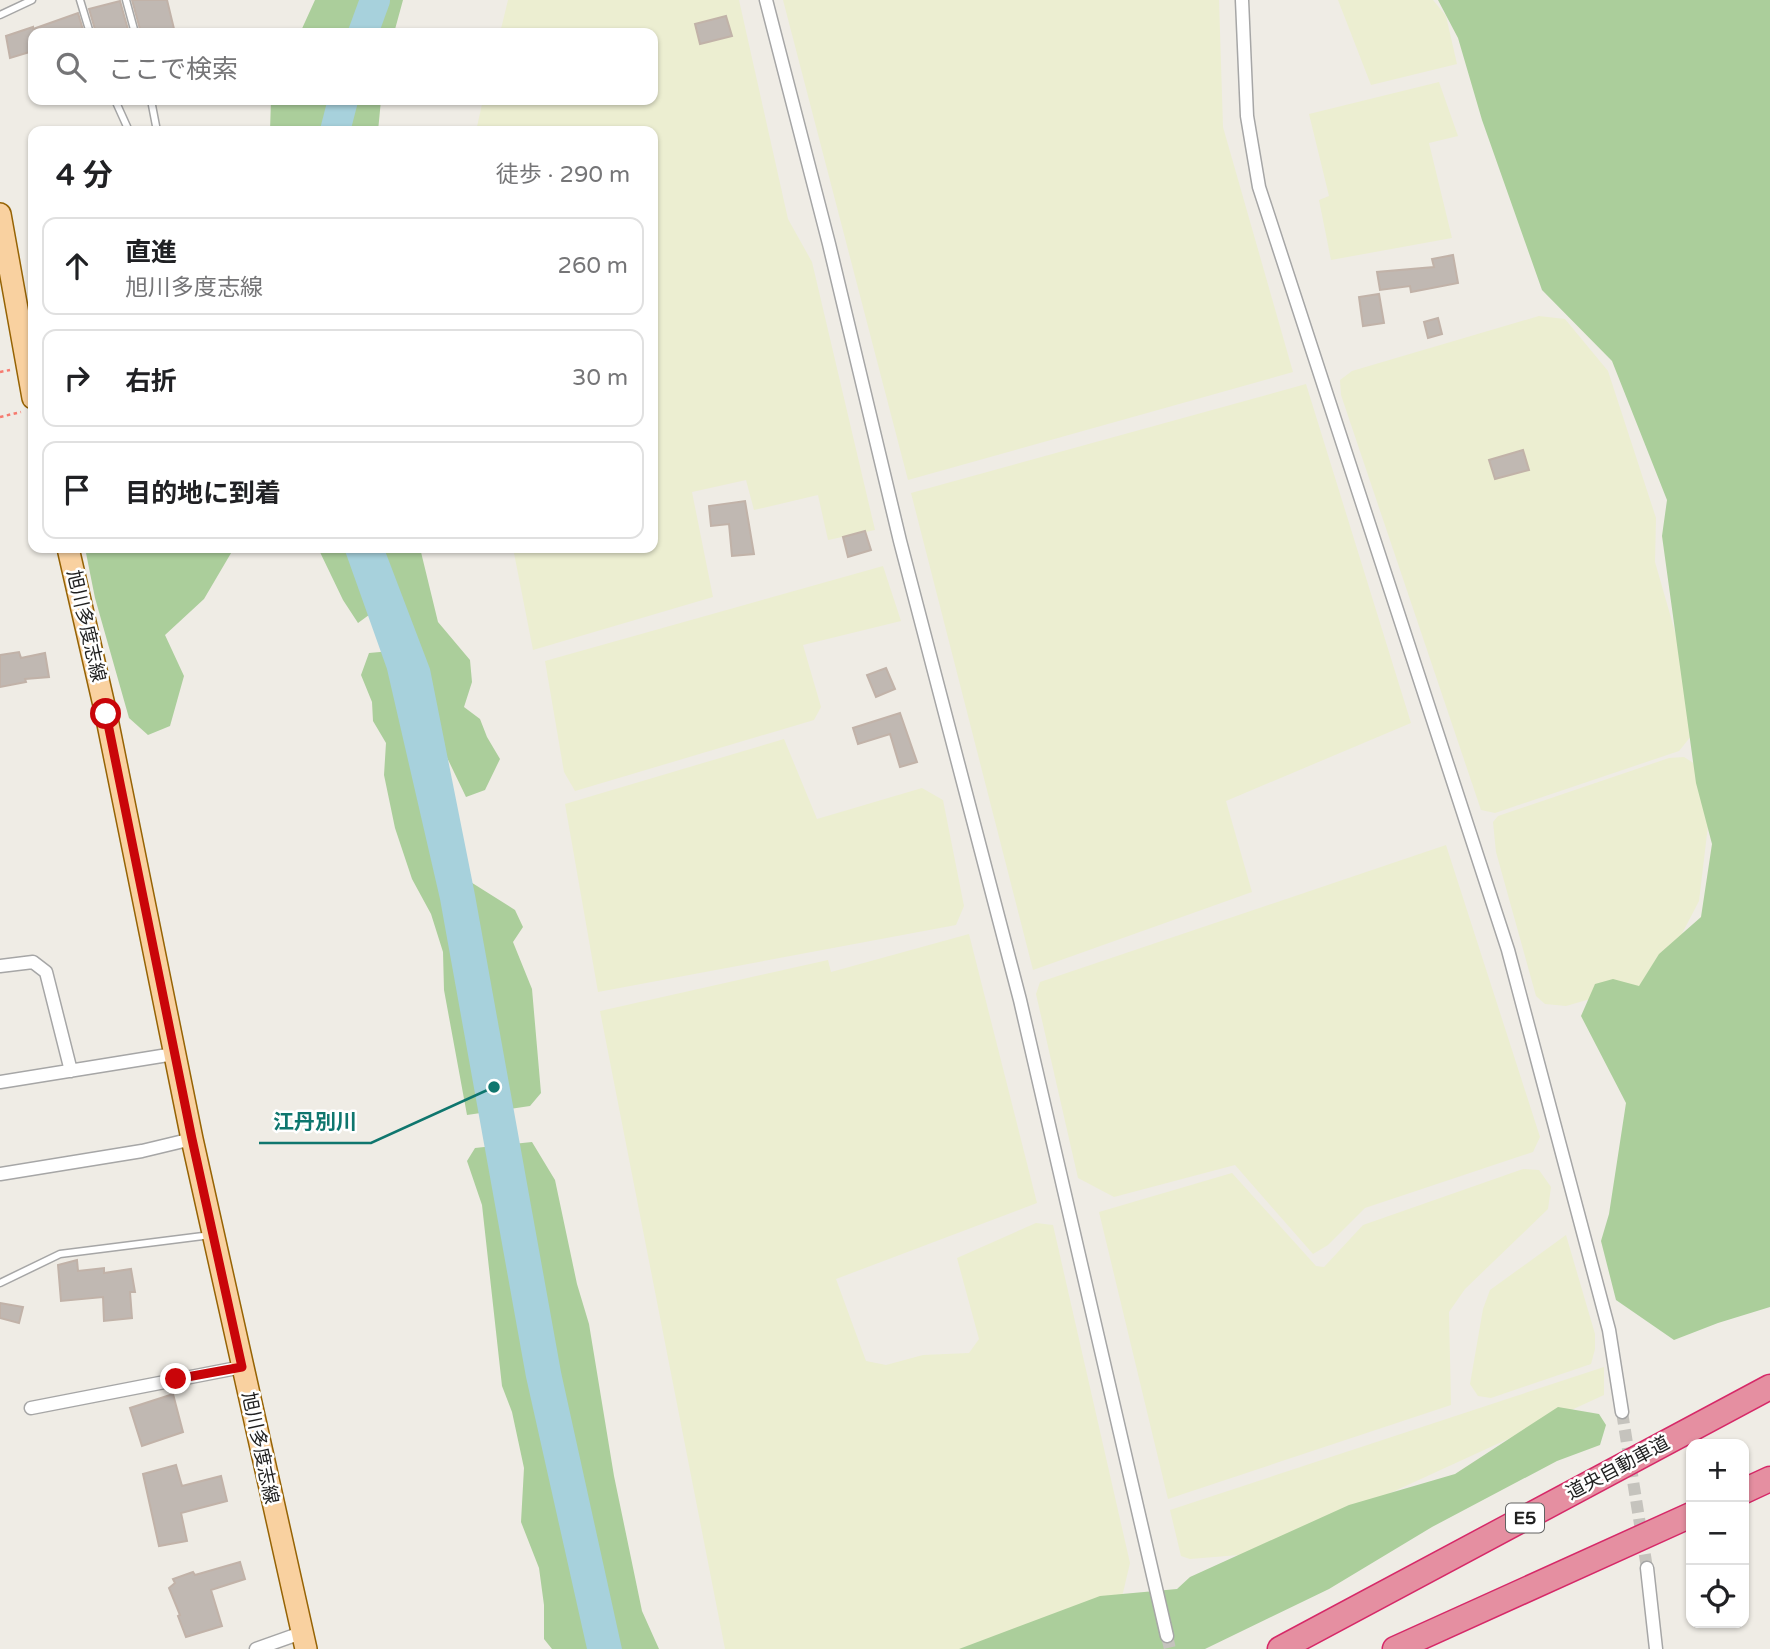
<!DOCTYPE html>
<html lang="ja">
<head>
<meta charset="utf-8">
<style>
  body { margin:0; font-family:"Varela Round","Noto Sans JP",sans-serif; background:#f6f6f6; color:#202124 }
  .controls { position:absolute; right:21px; bottom:21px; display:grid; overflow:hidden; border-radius:14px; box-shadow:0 2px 5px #0004 }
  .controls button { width:63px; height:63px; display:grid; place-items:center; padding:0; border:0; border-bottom:2px solid #e0e0e0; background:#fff; color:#202124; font:35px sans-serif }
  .stop { position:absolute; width:21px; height:21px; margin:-16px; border:5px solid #c90509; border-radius:50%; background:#fff }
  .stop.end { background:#c90509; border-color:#fff; box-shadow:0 2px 7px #0008 }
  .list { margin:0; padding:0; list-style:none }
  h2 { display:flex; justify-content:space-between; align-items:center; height:91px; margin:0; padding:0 28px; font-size:30px }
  h2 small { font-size:23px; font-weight:400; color:#757577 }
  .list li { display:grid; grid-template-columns:46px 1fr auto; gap:21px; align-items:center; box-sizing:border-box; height:98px; margin:0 14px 14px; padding:0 14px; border:2px solid #e0e0e0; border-radius:14px }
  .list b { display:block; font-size:26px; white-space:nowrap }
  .list p { margin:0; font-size:23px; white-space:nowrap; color:#757577 }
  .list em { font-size:23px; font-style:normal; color:#757577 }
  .icon { flex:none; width:38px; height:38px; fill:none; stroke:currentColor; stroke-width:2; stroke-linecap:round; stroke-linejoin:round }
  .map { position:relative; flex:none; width:1770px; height:1649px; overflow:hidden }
  .search { position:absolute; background:#fff; box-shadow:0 2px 5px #0004; left:28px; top:28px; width:630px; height:77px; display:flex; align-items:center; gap:18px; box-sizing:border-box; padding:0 24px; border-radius:14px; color:#757577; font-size:26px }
  .panel { position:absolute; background:#fff; box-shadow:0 2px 5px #0004; left:28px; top:126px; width:630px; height:427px; border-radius:14px }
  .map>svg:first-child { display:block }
  .farmland { fill:#eceed1 }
  .forest { fill:#abce9b }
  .water { fill:#a7d1dc }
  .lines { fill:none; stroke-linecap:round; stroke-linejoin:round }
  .river { stroke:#a7d1dc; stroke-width:30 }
  .building { fill:#c0b8b2; stroke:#c1b2a8; stroke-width:2 }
  .minor-tunnel { stroke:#c5c3bd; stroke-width:12; stroke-dasharray:12 6; stroke-linecap:butt }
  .service-casing { stroke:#a6a6a6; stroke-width:9 }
  .minor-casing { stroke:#a6a6a6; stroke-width:15 }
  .primary-casing { stroke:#966304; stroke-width:24 }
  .motorway-casing { stroke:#d62968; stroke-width:27 }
  .path { stroke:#f67b70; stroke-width:2.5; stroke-dasharray:3.5 3.5; stroke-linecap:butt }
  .service { stroke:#fff; stroke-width:6 }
  .minor { stroke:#fff; stroke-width:12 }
  .primary { stroke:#f9d1a0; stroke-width:21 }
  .motorway { stroke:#e58fa1; stroke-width:24 }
  .route { stroke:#c90509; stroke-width:9 }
  .labels { text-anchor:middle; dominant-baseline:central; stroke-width:5; stroke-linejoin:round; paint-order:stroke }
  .shield { fill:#fff; stroke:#626262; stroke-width:2 }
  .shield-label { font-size:18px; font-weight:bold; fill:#1f1f1f }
  .street-label { font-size:19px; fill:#1f1f1f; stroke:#fff }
  .leader { fill:none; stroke:#0f766e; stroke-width:2.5 }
  .callout-dot { fill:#0f766e; stroke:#fff; stroke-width:2.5 }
  .callout-label { font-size:21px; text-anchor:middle; font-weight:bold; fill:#0f766e; stroke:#fff; stroke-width:5; stroke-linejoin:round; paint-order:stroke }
</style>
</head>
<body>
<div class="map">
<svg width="1770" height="1649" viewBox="0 0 1770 1649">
  <rect width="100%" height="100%" fill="#efece5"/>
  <path class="farmland" d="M 508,0 L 739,0 L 788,219 L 812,262 L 875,530 L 828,540 L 818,495 L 754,510 L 746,480 L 692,492 L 713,597 L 533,650 L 513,548 L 653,548 L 653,131 L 476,131 L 483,100 L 653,100 L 653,33 L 500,33 Z
    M 783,0 L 1219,0 L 1223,127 L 1293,372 L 908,480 Z
    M 1338,0 L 1433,0 L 1446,16 L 1457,64 L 1371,85 Z
    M 1439,82 L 1458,136 L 1429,143 L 1452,238 L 1331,260 L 1319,200 L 1329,196 L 1309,114 Z
    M 1539,316 L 1565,319 L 1608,371 L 1656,518 L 1655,562 L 1688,677 L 1696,730 L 1679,751 L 1495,813 L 1481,810 L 1341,395 L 1340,380 L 1352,371 Z
    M 1306,384 L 1411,723 L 1226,801 L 1252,892 L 1033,970 L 911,493 Z
    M 883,566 L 901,621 L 803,645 L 821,707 L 814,720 L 575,791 L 564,772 L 545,661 Z
    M 784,739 L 817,819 L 922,788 L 943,800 L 964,906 L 956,925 L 598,992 L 565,804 Z
    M 1684,757 L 1698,766 L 1710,809 L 1699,901 L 1648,999 L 1611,993 L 1566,1006 L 1545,1004 L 1536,996 L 1496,852 L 1493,822 L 1498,816 L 1669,758 Z
    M 1446,845 L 1540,1137 L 1533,1152 L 1365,1208 L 1328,1245 L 1313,1254 L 1235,1165 L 1114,1197 L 1078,1178 L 1036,994 L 1040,982 Z
    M 969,934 L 1037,1203 L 836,1279 L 866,1361 L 886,1365 L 923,1355 L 969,1353 L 979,1339 L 957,1258 L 1036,1223 L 1053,1225 L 1130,1563 L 1122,1597 L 988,1649 L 725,1649 L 600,1011 L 828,960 L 831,972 Z
    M 1523,1169 L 1539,1170 L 1551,1187 L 1548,1209 L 1465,1289 L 1449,1312 L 1451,1405 L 1168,1499 L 1099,1212 L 1232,1173 L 1316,1266 L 1324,1267 L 1363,1225 Z
    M 1566,1235 L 1595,1334 L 1595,1349 L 1591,1364 L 1491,1398 L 1478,1396 L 1470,1384 L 1483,1309 L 1490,1290 Z
    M 1604,1367 L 1604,1395 L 1362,1506 L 1239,1555 L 1190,1559 L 1181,1556 L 1170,1510 Z"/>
  <path class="forest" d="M 315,0 L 403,0 L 394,33 L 300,33 Z
    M 1438,0 L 1770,0 L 1770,1307 L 1718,1323 L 1674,1340 L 1616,1300 L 1601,1241 L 1609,1214 L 1626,1103 L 1581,1016 L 1595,984 L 1613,979 L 1639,986 L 1659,954 L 1701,917 L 1712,844 L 1696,783 L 1662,536 L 1667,500 L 1612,361 L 1542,290 L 1482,120 L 1458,38 Z
    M 271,100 L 381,100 L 378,131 L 270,131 Z
    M 85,548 L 234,548 L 204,599 L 165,635 L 184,676 L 170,726 L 148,735 L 129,718 L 95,598 Z
    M 318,548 L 351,548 L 373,612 L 358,623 L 343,600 Z
    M 370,548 L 420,548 L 438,622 L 470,660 L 472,682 L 464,707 L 480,719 L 487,737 L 500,759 L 485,790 L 466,797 L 441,745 Z
    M 391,651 L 450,869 L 515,910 L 523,927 L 513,942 L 532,989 L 541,1093 L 530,1106 L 467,1115 L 444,990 L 443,952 L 431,914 L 412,879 L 395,828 L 384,775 L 386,743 L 373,721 L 372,702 L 361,675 L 369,653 Z
    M 532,1142 L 555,1180 L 577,1284 L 589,1324 L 614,1476 L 642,1611 L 659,1649 L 552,1649 L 544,1639 L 544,1605 L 539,1568 L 521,1522 L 524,1468 L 512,1412 L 502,1386 L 482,1205 L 467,1161 L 475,1148 Z
    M 1558,1407 L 1599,1414 L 1606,1425 L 1600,1445 L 1557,1461 L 1432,1527 L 1329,1589 L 1205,1649 L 959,1649 L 1100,1596 L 1177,1589 L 1190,1577 L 1349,1505 L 1455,1474 Z"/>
  <path class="water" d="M 344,548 L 384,548 L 430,669 L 475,895 L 561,1372 L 622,1649 L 587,1649 L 526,1377 L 440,899 L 387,669 Z"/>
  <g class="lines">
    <path class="river" d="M 363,33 L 375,0
      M 335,131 L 343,100"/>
  </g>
  <path class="building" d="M 132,0 L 167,0 L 175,33 L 141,33 Z
    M 120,1 L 129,33 L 96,33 L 89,9 Z
    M 78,13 L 84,33 L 33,33 L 33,51 L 10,58 L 6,36 L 33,27 L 33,29 Z
    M 726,16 L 732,36 L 700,44 L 695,24 Z
    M 1453,255 L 1458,283 L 1411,292 L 1410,286 L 1380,290 L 1377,272 L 1434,267 L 1432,259 Z
    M 1379,294 L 1384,323 L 1363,326 L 1359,297 Z
    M 1438,318 L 1442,334 L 1428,338 L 1424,322 Z
    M 1523,450 L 1529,470 L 1495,479 L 1489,460 Z
    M 745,501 L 754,554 L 732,556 L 729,524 L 711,526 L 709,506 Z
    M 865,531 L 871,550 L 848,557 L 843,537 Z
    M 19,652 L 21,658 L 45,653 L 49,677 L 25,679 L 26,682 L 0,687 L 0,655 Z
    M 886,668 L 895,689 L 876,697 L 867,675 Z
    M 900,713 L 917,762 L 900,767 L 890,734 L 858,744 L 853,728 Z
    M 77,1260 L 78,1271 L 104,1268 L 104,1273 L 131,1269 L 135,1292 L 130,1292 L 132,1318 L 104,1321 L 103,1297 L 61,1301 L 58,1265 Z
    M 0,1303 L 23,1307 L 19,1323 L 0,1318 Z
    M 173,1394 L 183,1432 L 142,1446 L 130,1408 Z
    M 176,1465 L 182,1486 L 221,1476 L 227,1501 L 181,1513 L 187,1541 L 159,1546 L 143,1474 Z
    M 240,1562 L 245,1579 L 211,1590 L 222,1626 L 186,1637 L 178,1616 L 180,1615 L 169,1588 L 175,1583 L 173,1579 L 193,1572 L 195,1575 Z"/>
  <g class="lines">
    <path class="minor-tunnel" d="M 1622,1412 L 1647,1568
      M 1167,1636 L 1170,1649"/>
    <g class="service-casing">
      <path id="service" d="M 80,0 L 90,33
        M 126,0 L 135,33
        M 0,15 L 32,0
        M 115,100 L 129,131
        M 151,100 L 157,131
        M 0,1283 L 60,1254 L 211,1235"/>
    </g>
    <g class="minor-casing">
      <path id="minor" d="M 766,0 L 829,244 L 900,541 L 1020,1000 L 1167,1636
        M 1242,0 L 1247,116 L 1259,187 L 1508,950 L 1609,1330 L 1622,1412
        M 0,966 L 33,962 L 46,972 L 71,1071
        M 0,1082 L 174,1054
        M 0,1174 L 142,1151 L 192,1139
        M 31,1408 L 242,1367
        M 1647,1568 L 1656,1649
        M 256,1649 L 301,1633"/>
    </g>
    <g class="primary-casing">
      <path id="primary" d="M 0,214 L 33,398
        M 68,548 L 106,714 L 192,1139 L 306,1649"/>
    </g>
    <g class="motorway-casing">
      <path id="motorway" d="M 1744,1491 L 1770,1479
        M 1280,1649 L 1770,1387
        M 1395,1649 L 1691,1515"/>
    </g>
    <path class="path" d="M 0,372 L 10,370
      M 0,417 L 21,412"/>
    <use href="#service" class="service"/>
    <use href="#minor" class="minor"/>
    <use href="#primary" class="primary"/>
    <use href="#motorway" class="motorway"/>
  </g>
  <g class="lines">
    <path class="route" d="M 106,714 L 192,1139 L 242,1367 L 176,1379"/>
  </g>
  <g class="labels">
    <rect class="shield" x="1506" y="1503.5" width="38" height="29" rx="5"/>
    <g class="shield-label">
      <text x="1525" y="1518">E5</text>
    </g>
    <g class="street-label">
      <text transform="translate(86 626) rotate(77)">旭川多度志線</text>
      <text transform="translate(260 1448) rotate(78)">旭川多度志線</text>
      <text transform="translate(1618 1468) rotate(-28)">道央自動車道</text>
    </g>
  </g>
  <path class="leader" d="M494 1087L371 1143H259"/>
  <circle class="callout-dot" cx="494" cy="1087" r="7"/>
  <g class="callout-label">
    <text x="315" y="1129">江丹別川</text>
  </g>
</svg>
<div class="controls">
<button>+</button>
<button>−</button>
<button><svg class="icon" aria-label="locate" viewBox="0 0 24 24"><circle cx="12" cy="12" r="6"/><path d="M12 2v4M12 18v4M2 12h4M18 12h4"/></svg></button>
</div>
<div class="stop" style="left:106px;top:714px"></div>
<div class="stop end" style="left:176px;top:1379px"></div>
<div class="search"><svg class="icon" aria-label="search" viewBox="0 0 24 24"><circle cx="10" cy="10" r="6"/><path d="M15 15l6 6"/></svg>ここで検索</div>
<section class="panel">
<h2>4 分<small>徒歩 · 290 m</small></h2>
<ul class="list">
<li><svg class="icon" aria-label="ahead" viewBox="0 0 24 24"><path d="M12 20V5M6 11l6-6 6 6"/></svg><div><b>直進</b><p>旭川多度志線</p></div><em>260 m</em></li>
<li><svg class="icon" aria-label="right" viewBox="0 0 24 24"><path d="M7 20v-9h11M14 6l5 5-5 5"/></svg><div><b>右折</b></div><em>30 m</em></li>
<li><svg class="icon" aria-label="arrive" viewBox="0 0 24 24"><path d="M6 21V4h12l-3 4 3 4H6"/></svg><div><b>目的地に到着</b></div></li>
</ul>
</section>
</div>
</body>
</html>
